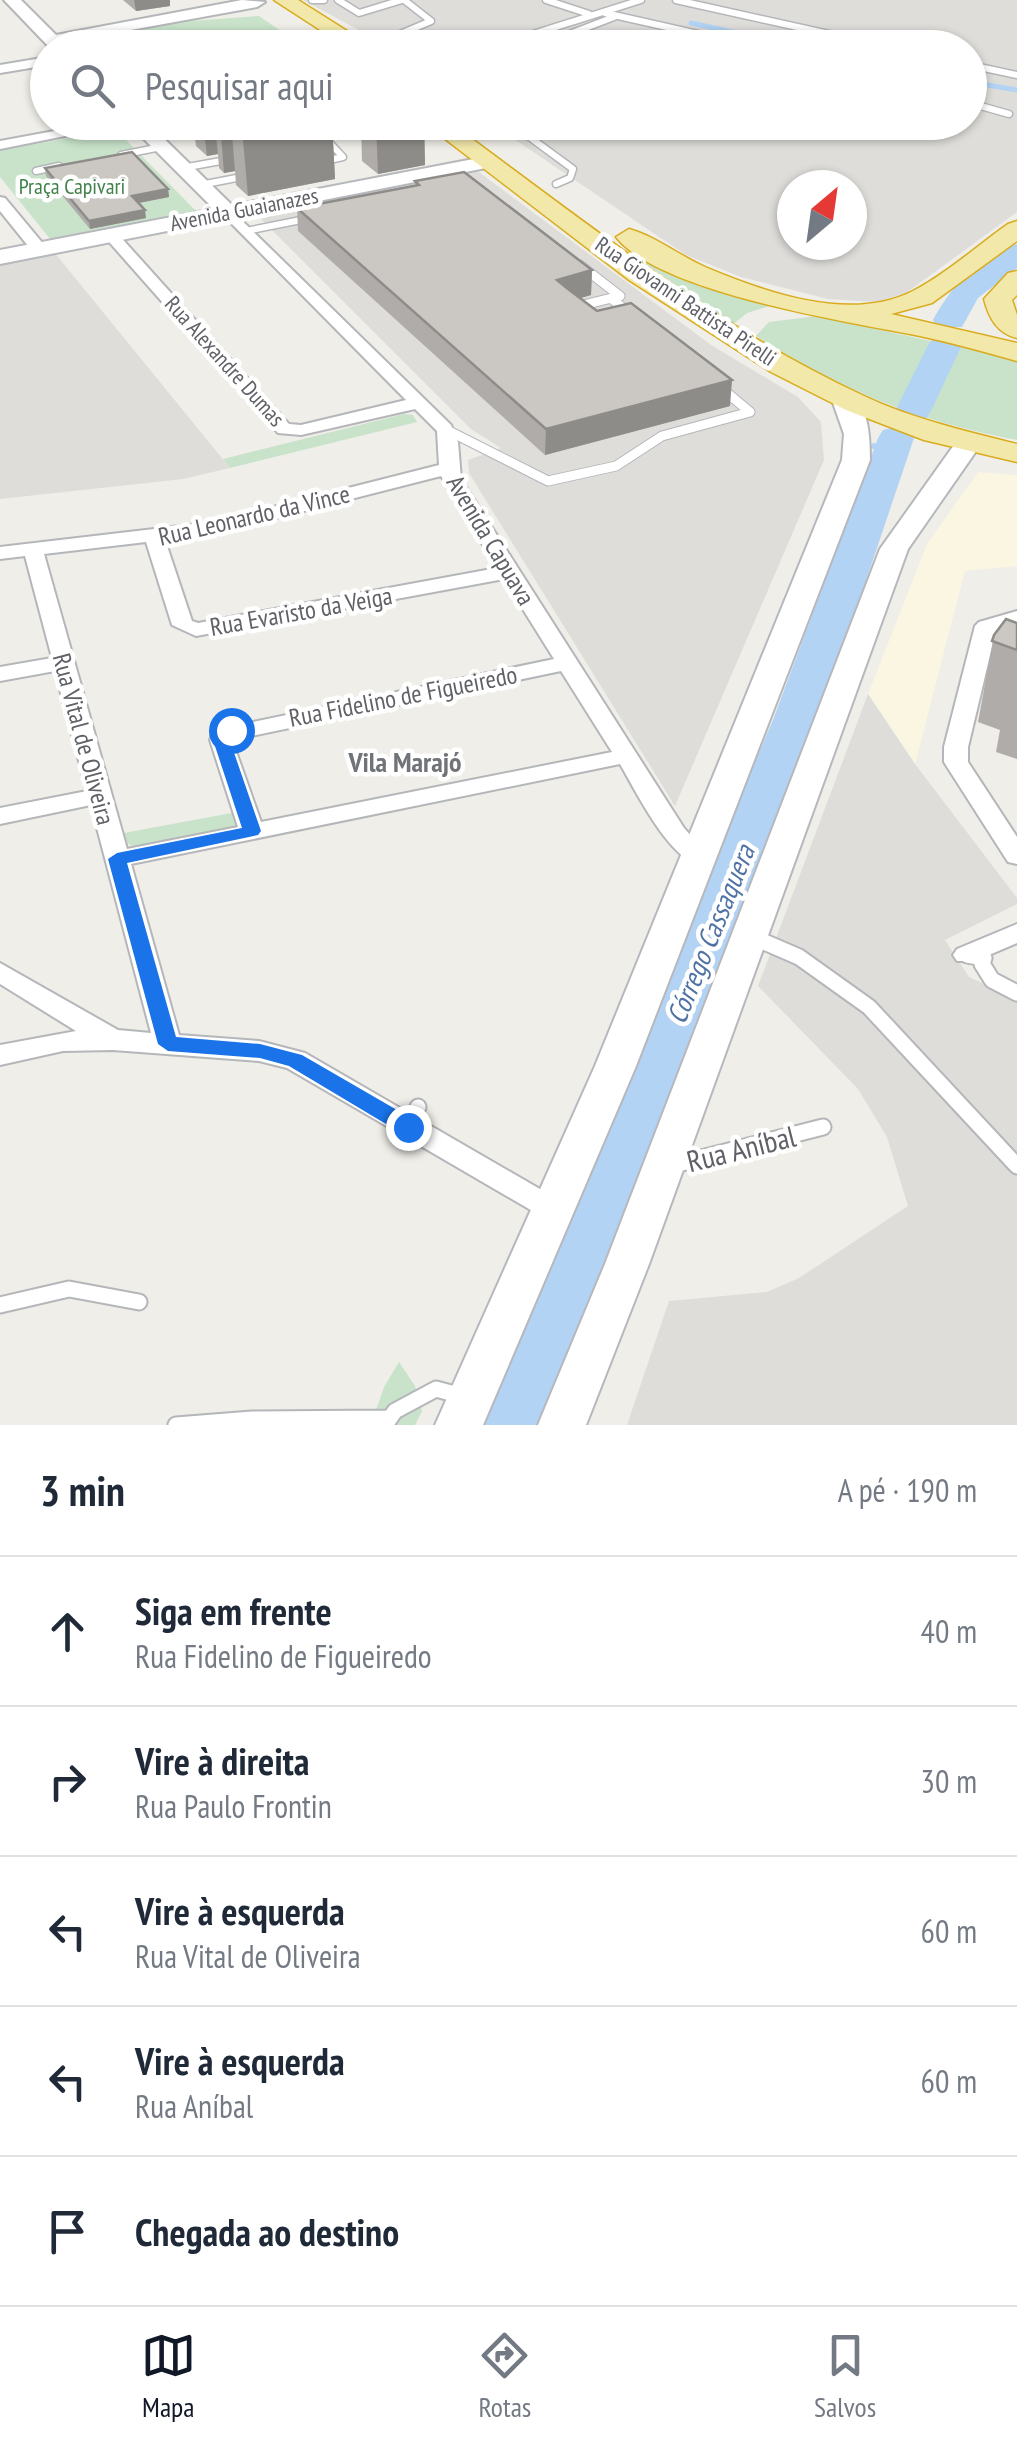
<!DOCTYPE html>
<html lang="pt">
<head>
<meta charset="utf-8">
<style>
  body { margin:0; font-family:"PT Sans Narrow",sans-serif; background:#f6f6f7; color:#1f2937 }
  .compass { position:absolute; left:777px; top:170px; width:90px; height:90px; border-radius:50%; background:#fff; box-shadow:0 2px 8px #0004; rotate:29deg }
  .stop { position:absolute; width:30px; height:30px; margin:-22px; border:8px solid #1a73e8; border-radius:50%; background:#fff }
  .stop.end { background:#1a73e8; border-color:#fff; box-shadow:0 2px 10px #0008 }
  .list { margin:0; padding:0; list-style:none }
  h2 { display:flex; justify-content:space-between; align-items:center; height:130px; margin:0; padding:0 40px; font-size:42px }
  h2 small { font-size:32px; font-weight:400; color:#747a83 }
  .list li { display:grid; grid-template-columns:65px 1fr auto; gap:30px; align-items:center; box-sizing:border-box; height:150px; padding:0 40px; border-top:2px solid #e0e1e3 }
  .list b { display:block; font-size:38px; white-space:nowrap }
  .list p { margin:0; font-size:32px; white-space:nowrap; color:#747a83 }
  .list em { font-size:32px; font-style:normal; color:#747a83 }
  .icon { flex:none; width:55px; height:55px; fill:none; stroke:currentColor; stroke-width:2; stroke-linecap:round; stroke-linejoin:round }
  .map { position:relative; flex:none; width:1017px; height:1425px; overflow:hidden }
  .search { position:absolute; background:#fff; box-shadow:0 2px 8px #0004; left:30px; right:30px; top:30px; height:110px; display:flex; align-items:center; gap:25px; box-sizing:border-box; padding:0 35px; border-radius:55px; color:#747a83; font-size:38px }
  .sheet { height:880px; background:#fff }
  nav { display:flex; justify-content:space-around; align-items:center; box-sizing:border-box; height:140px; border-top:2px solid #e0e1e3; background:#fff; font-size:28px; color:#747a83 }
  nav a { display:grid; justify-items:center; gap:5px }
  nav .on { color:#111827 }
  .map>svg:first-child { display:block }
  .commercial { fill:#faf6e2 }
  .industrial { fill:#deddda; fill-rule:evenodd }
  .green { fill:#c8e3ca }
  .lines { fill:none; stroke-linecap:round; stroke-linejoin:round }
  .stream-far1 { stroke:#b2d3f4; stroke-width:5 }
  .stream { stroke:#b2d3f4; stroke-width:6 }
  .river { fill:#b2d3f4; fill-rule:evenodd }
  .service-far2-casing { stroke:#b5b6ba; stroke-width:9 }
  .service-far1-casing { stroke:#b5b6ba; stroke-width:11 }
  .service-casing { stroke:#b5b6ba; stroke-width:19 }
  .minor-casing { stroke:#b5b6ba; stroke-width:4 }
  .tertiary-casing { stroke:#b5b6ba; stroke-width:4 }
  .secondary-casing { stroke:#b6b8bd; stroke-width:4 }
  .trunk-casing { stroke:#d9ac1e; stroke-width:3 }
  .service-far2 { stroke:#fff; stroke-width:6 }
  .service-far1 { stroke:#fff; stroke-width:9 }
  .service { stroke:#fff; stroke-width:15 }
  .minor { fill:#fff; fill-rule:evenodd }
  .tertiary { fill:#fff; fill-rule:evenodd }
  .secondary { fill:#fff; fill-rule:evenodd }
  .trunk { fill:#f2e8aa; fill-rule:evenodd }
  .wall { fill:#afaca9 }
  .shaded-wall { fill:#8e8c89 }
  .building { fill:#cbc8c4; stroke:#8e8c89; stroke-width:2.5 }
  .route { fill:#1a73e8 }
  .labels { text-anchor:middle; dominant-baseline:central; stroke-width:9; stroke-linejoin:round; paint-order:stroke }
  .far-park-label { font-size:22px; fill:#42824a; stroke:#fff }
  .far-street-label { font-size:22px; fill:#5f6166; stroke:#fff }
  .street-label { font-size:25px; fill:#5f6166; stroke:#fff }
  .neighbourhood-label { font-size:28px; font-weight:bold; fill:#707378; stroke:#fff }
  .water-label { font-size:28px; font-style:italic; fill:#5073a5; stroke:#fff }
  .near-street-label { font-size:30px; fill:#5f6166; stroke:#fff }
</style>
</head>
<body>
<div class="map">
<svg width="1017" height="1425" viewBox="0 0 1017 1425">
  <rect width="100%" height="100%" fill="#efeee8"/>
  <path class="commercial" d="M 978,472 L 1017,475 L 1017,566 L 965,571 L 915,764 L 868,694 L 927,544 Z"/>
  <path class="industrial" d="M 303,0 L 1017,0 L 1017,212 L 906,293 L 877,302 L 828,299 L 741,277 L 686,255 L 490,123 L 970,122 L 970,48 L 419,47 L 398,33 L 364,33 ZM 792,185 L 852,185 L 852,245 L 792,245 Z
    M 476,170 L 711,345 L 798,397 L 821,422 L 824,460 L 675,806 L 469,473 L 468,460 L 501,448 L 471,429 L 256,214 Z
    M 54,252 L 230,468 L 183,479 L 0,499 L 0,263 Z
    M 868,694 L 915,764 L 1017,898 L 1017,904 L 945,940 L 969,977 L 1017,999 L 1017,1425 L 627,1425 L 669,1301 L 767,1292 L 799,1278 L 908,1206 L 887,1137 L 858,1089 L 758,986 Z"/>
  <path class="green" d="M 259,16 L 304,47 L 77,48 L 72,42 L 177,22 Z
    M 116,130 L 197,212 L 51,240 L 0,177 L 0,150 Z
    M 630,253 L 705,285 L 773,305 L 747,313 L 732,325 Z
    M 817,316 L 1017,360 L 1017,440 C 910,419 848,392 756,336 L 769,322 Z
    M 404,414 L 413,415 L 417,422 L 230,468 L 223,459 Z
    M 237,812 L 238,827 L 234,830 L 135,848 L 127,843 L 124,833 Z
    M 399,1362 L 415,1386 L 422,1411 L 415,1425 L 371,1425 L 384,1387 Z"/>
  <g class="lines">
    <path class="stream-far1" d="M 691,23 L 808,48
      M 970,82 L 1017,90"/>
    <path class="stream" d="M 874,446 L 890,448"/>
    <path class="river" d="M 1017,244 L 1017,268 L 978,298 L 962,327 L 938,327 L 933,320 C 950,288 980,253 1017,244 Z
      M 944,337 L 956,340 L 961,347 L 931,411 L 926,419 L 913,422 L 900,419 L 895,411 L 927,347 L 932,340 Z
      M 896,427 L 909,430 L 914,438 L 819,720 L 749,890 L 545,1425 L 479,1425 L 699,890 L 773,720 L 878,438 L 883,430 Z"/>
    <g class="service-far2-casing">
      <path id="service-far2" d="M 312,0 L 324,0
        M 338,0 L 359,13 L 402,0
        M 546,0 L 589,14
        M 676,0 L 892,48
        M 605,13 L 760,48
        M 348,36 L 373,36 L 388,48
        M 373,36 L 398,35 L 431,21 L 404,0
        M 489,48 L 641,0
        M 533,48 L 614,17
        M 970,65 L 1017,75
        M 970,103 L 1009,114
        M 509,122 L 573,169 L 570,178 L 556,184
        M 121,155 L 161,147
        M 320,162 L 343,157 L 329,142
        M 182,168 L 232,159
        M 36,171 L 59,166
        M 200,185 L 247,176
        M 246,231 L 311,218"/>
    </g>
    <g class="service-far1-casing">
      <path id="service-far1" d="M 612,299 L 632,315
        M 575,307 L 620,296 L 580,265
        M 445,429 L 548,481 L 616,466 L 662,436 L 750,412 L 720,387"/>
    </g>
    <g class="service-casing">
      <path id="service" d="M 755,938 L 799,957 L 869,1007 L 1017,1166
        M 967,955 L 984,958 L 982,964 L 992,980 L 1017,993
        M 408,1127 L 418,1107
        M 674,1165 L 823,1127
        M 0,1305 L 69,1289 L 139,1302
        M 176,1425 L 252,1419 L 387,1418
        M 385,1425 L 395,1411 L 436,1389 L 462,1396"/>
    </g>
    <g class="minor-casing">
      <path id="minor" d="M 48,57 L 48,65 L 0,73 L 0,65 Z
        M 103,122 L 135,122 L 0,149 L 0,141 Z
        M 0,197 L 5,198 L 45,246 L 45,252 L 33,252 L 0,211 Z
        M 228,207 L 451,425 L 458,442 L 461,479 L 684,828 L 711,858 L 708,864 C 675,873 635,789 620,764 L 131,864 L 179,1035 L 259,1041 L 305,1053 L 564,1203 L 568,1211 L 564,1219 L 553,1223 L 287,1068 L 259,1061 L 113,1050 L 63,1051 L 0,1065 L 0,1045 L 76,1031 L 0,984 L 0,963 L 118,1030 L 151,1033 L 91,805 L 0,824 L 0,808 L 87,791 L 55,671 L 0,681 L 0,667 L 52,658 L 25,556 L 0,559 L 0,547 L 214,522 L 439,465 L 437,431 L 415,409 L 301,435 L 278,433 L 103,235 L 116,232 L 289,424 L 301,425 L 406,400 L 223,215 L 220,212 ZM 441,476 L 497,568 L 198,623 L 192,621 L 165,540 L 214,534 ZM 146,542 L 172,625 L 196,636 L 504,579 L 554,659 L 215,730 L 210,740 L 238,827 L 127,849 L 44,554 ZM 561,671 L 612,752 L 261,822 L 232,740 Z
        M 1017,611 L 1017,624 L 996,630 L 968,747 L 968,762 L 1017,837 L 1017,864 L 1008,862 L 944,762 L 944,747 L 975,626 L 979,622 Z
        M 1017,924 L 1017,943 L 975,961 L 957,961 L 953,955 L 957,949 Z"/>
    </g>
    <g class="tertiary-casing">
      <path id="tertiary" d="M 4,0 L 21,0 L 56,35 L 242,0 L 265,2 L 257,7 L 70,41 L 65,44 L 68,48 L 50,48 Z
        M 127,122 L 147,122 L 235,208 L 235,216 L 221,216 Z"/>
    </g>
    <g class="secondary-casing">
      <path id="secondary" d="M 489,156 L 496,158 L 499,162 L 496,166 L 0,264 L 0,250 Z
        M 845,392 C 869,398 870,439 870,460 L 636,1066 L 483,1425 L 435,1425 L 595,1066 L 842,460 L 844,434 L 832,400 Z
        M 968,436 L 981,444 L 908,549 L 649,1264 L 586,1425 L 538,1425 L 605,1264 L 880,549 L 959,438 Z"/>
    </g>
    <g class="trunk-casing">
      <path id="trunk" d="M 274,0 L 298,0 L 374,48 L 348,48 Z
        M 423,122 L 449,122 C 583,220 713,326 864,396 C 913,419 965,431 1017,444 L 1017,462 L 924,440 L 846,410 L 771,372 L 629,280 Z
        M 1017,221 L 1017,241 L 932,303 L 891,314 L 1017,343 L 1017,361 C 985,352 953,343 920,336 C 849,322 660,293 616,237 L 629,229 C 655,236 680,256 705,267 C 767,293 850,323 913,291 C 946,274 978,245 1008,224 Z
        M 1017,271 L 1017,295 L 1012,300 L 1017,315 L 1017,338 C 997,333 989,318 984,299 L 1008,273 Z"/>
    </g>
    <use href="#service-far2" class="service-far2"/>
    <use href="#service-far1" class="service-far1"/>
    <use href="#service" class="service"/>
    <use href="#minor" class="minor"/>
    <use href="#tertiary" class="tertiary"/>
    <use href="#secondary" class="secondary"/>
    <use href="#trunk" class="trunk"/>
  </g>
  <path class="wall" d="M 123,0 L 170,0 L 170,6 L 136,11 Z
    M 198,122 L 332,122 L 335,179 L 248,196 L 236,185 L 235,171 L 224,173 L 219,168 L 218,154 L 207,156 L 196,146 L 194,129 L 203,128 Z
    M 361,122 L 424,122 L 425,165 L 378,174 L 362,161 Z
    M 45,168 L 168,189 L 169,197 L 139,203 L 146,218 L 90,229 L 46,176 Z
    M 415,181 L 592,270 L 591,295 L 580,298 L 730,406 L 545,455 L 298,231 L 297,208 L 415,185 Z
    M 1017,623 L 1017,759 L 996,752 L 1000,730 L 978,722 L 994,635 Z"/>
  <path class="shaded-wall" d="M 134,0 L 170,0 L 170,6 L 136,11 Z
    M 220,122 L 231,122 L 235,171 L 224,173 Z
    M 235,122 L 332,122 L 335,179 L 248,196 L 242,129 Z
    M 376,122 L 424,122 L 425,165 L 378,174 Z
    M 216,137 L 218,154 L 207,156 L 205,139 Z
    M 168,189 L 169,197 L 133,204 L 132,196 Z
    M 145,210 L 146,218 L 90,229 L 89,221 Z
    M 592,270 L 591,295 L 557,305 L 557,280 Z
    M 732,380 L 730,406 L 545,455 L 546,429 Z"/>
  <path class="building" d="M 306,34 L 324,48 L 230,48 Z
    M 235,122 L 278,122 L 242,129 Z
    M 215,126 L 216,137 L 205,139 L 194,129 Z
    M 132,152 L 168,189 L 132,196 L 145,210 L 89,221 L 45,168 Z
    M 464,172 L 592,270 L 557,280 L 568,289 L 597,311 L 631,303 L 732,380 L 546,429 L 297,208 L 419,185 L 415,181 Z
    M 1006,619 L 1017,623 L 1017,650 L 992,641 L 994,635 Z"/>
  <path class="route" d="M 231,725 L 239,730 L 230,741 L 261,831 L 258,835 L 127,863 L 176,1037 L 260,1044 L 302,1055 L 416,1121 L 419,1127 L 416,1133 L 401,1133 L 289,1066 L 260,1058 L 168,1051 L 158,1044 L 108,859 L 117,853 L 242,828 L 213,740 Z"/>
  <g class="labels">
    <g class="far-park-label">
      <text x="72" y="186">Praça Capivari</text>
    </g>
    <g class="far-street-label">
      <text transform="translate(244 209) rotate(-11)">Avenida Guaianazes</text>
      <text transform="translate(686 301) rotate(34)">Rua Giovanni Battista Pirelli</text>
      <text transform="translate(225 361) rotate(48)">Rua Alexandre Dumas</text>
    </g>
    <g class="street-label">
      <text transform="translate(254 515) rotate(-13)">Rua Leonardo da Vince</text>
      <text transform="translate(491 540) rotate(59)">Avenida Capuava</text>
      <text transform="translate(301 611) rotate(-10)">Rua Evaristo da Veiga</text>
      <text transform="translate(403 696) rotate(-11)">Rua Fidelino de Figueiredo</text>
      <text transform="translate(84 739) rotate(75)">Rua Vital de Oliveira</text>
    </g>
    <g class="neighbourhood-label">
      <text x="405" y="761">Vila Marajó</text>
    </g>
    <g class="water-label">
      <text transform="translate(710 934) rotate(-68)">Córrego Cassaquera</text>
    </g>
    <g class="near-street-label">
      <text transform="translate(741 1148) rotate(-14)">Rua Aníbal</text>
    </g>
  </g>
</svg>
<svg class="compass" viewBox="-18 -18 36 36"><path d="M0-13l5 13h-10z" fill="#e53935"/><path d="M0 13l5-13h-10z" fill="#747a83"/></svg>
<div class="stop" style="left:231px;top:730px"></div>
<div class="stop end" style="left:408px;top:1127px"></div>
<div class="search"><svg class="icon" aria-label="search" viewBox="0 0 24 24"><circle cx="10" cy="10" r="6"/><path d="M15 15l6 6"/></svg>Pesquisar aqui</div>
</div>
<section class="sheet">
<h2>3 min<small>A pé · 190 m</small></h2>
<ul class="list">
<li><svg class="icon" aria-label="ahead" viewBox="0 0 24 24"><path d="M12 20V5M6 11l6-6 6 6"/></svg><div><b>Siga em frente</b><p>Rua Fidelino de Figueiredo</p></div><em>40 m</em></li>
<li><svg class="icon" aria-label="right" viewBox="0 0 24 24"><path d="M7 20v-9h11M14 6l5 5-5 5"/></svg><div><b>Vire à direita</b><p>Rua Paulo Frontin</p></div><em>30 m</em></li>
<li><svg class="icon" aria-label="left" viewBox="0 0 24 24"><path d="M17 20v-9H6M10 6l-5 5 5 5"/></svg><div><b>Vire à esquerda</b><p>Rua Vital de Oliveira</p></div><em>60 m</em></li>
<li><svg class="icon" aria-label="left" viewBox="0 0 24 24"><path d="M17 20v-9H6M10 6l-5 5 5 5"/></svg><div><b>Vire à esquerda</b><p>Rua Aníbal</p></div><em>60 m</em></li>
<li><svg class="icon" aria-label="arrive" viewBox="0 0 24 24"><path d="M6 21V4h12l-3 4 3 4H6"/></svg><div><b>Chegada ao destino</b></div></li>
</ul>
</section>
<nav>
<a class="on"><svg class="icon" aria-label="map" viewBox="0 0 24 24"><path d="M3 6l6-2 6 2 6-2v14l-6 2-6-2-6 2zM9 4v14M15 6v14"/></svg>Mapa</a>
<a><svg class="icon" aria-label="directions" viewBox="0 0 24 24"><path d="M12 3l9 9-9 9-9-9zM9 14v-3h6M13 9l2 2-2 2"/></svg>Rotas</a>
<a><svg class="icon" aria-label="saved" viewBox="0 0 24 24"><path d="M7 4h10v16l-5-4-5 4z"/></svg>Salvos</a>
</nav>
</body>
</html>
